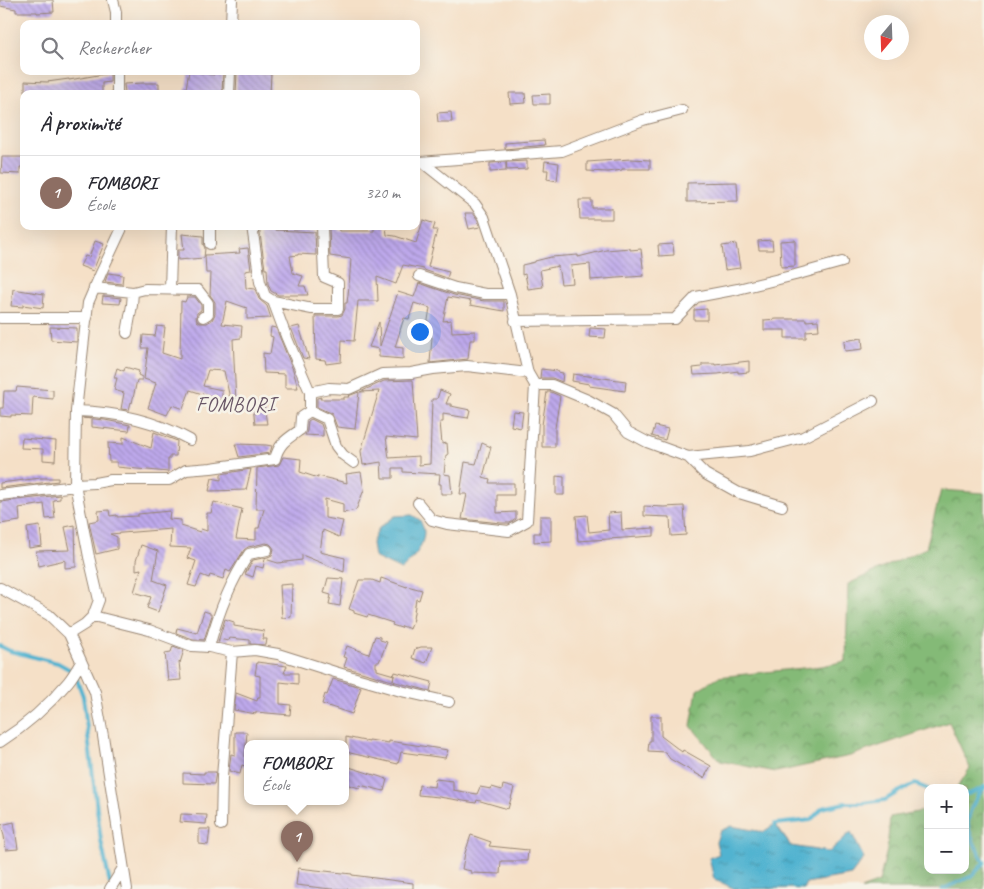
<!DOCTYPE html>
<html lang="fr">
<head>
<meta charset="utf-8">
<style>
  body { margin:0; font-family:Caveat,sans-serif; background:#f2f2f3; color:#2b2b33 }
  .controls { position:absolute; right:15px; bottom:15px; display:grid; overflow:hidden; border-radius:10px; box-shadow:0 5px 20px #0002 }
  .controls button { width:45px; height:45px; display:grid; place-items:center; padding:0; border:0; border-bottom:1px solid #e1e1e2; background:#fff; color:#2b2b33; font:25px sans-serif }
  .compass { position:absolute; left:864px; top:15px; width:45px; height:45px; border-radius:50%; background:#fff; box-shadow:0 5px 20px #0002; rotate:199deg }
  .you { position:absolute; left:419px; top:331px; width:18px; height:18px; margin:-12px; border:4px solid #fff; border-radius:50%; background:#1a73e8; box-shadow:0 0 0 8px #1a73e833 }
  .badge { display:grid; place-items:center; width:32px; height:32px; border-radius:50%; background:#c8321e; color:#fff; font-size:16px; font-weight:700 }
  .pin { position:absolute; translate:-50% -41px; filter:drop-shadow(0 1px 2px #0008) }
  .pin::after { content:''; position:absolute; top:26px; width:18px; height:15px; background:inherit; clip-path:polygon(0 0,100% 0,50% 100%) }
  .popup { position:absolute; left:244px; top:740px; width:105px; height:65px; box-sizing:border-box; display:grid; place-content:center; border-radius:10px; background:#fff; filter:drop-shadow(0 1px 4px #0005); font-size:16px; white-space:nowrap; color:#7c7c81 }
  .popup b { font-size:19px; color:#2b2b33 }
  .popup::after { content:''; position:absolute; left:50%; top:100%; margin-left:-10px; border:10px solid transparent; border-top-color:#fff }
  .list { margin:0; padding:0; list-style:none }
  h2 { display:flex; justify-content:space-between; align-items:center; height:65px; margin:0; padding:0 20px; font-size:21px }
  h2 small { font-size:16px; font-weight:400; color:#7c7c81 }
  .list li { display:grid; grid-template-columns:32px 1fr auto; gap:15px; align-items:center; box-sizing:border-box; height:75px; padding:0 20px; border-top:1px solid #e1e1e2 }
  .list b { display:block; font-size:19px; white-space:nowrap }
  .list p { margin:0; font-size:16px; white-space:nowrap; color:#7c7c81 }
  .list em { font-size:16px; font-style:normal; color:#7c7c81 }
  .icon { flex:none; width:28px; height:28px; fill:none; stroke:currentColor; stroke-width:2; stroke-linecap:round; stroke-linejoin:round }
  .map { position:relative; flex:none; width:984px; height:889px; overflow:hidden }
  .search { position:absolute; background:#fff; box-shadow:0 5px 20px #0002; left:20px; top:20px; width:400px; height:55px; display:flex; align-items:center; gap:12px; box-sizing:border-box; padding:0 18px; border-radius:10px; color:#7c7c81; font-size:19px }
  .panel { position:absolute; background:#fff; box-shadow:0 5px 20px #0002; left:20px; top:90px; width:400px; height:140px; border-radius:10px }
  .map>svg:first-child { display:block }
  .forest { fill:url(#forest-crowns); stroke:#60724a }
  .water { fill:url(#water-ripples); stroke:#466e77 }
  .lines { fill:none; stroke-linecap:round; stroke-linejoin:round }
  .stream { stroke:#51b3d0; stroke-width:4 }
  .building { fill:url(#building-back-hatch) }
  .street-casing { stroke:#988572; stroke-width:12 }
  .street { stroke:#fff; stroke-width:10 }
  .labels { text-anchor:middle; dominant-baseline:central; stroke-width:5; stroke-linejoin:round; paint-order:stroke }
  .quarter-label { font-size:20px; letter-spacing:1px; fill:#695666; stroke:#f7f3e8 }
</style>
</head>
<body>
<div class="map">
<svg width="984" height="889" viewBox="0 0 984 889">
  <defs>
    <pattern id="forest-crowns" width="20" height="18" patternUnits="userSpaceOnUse" patternTransform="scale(1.25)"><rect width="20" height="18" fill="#84ba77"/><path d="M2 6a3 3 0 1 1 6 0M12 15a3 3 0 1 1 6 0" fill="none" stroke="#6d9761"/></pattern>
    <pattern id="water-ripples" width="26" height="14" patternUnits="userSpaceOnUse" patternTransform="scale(1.25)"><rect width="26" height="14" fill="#51b3d0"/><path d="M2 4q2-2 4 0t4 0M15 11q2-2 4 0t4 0" fill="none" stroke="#4492a8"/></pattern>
    <pattern id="building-back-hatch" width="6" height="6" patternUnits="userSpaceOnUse" patternTransform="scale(1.25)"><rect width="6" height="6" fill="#bea9ec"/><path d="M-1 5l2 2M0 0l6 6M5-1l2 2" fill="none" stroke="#9c8abf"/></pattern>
  </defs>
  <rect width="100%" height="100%" fill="#f7f3e8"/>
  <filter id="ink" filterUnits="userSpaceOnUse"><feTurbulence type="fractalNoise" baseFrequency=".02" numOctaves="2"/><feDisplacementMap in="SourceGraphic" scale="10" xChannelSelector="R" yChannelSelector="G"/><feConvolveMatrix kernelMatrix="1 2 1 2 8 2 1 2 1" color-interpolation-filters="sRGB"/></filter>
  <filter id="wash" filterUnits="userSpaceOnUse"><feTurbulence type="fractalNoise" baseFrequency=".0096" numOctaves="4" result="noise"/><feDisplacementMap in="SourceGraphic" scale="20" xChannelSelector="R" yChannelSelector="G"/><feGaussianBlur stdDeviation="1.12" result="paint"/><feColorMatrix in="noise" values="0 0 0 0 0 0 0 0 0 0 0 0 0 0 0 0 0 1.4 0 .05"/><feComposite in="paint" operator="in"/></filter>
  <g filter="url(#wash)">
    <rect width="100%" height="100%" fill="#f5e0c7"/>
    <path class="forest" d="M 941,490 L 984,493 L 984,889 L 861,889 L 879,882 L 887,850 L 890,817 L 928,810 L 928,870 L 965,870 L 965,788 L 957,788 L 970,768 L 949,722 L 850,756 L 776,772 L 720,761 L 691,726 L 697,690 L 718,677 L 822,666 L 846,661 L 848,584 L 926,548 Z"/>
    <path class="water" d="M 412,515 L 420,520 C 421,523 424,528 424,532 C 424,547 412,560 401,570 L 374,557 L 372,543 L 379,528 L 395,516 Z
      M 775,824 L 791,846 L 829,852 L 851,832 L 864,858 L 851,875 L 806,883 L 803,889 L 791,888 L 735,889 L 714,879 L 709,858 L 719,854 L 716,842 L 720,831 L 731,826 L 763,832 Z"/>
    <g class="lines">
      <path class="stream" d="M 0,646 L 10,651 L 58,663 L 74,672 L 83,696 L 101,841 L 110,884
        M 984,787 C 977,797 969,809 968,822 C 967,832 979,853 984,862
        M 965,794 L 968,794 L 984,788
        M 775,824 L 811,820 L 822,808 L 845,803 L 863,803 L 885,800 L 898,792 L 915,784 L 928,789
        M 943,889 L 972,876 L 984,863"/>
    </g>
    <g id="blocks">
      <path class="building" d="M 0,0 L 53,0 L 54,12 L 37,13 L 37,12 L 16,12 L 16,9 L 0,6 Z
        M 189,71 L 214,75 L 214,71 L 223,71 L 222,94 L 185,94 Z
        M 240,72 L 271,74 L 270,94 L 236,94 L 237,73 L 240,73 Z
        M 110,73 L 110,82 L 102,83 L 102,94 L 25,94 L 25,81 L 47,82 L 69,79 L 69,80 Z
        M 143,83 L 159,83 L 159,93 L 125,93 L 124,84 Z
        M 509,93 L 525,93 L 526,103 L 510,104 Z
        M 550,94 L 550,104 L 534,104 L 533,95 Z
        M 451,112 L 452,122 L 438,122 L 437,113 Z
        M 544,140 L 545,145 L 505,149 L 505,143 Z
        M 2,157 L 24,157 L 24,167 L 20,167 L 20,174 L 1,173 Z
        M 631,159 L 650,160 L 650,169 L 622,169 L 622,170 L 608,172 L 587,171 L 587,162 Z
        M 527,161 L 527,169 L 507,170 L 506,162 Z
        M 545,161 L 559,163 L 557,181 L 547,179 L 548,170 L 544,170 Z
        M 506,162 L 506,171 L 490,172 L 490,163 Z
        M 737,182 L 738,201 L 687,202 L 687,183 Z
        M 579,200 L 592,200 L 592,208 L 612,208 L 612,219 L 580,219 Z
        M 465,213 L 473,213 L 478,220 L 480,227 L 469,229 Z
        M 423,220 L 435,224 L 433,230 L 437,230 L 428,267 L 449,272 L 447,278 L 424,270 L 424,269 L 403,265 L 396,284 L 377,277 L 378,301 L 358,301 L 354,341 L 342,340 L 341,362 L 326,364 L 325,360 L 316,359 L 315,316 L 338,316 L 342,315 L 345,309 L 345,303 L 347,303 L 349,286 L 351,259 L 330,256 L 329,227 L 338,226 L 339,231 L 374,231 L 374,226 L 386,226 L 387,235 L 395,236 L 416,243 Z
        M 259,226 L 275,226 L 276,230 L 315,232 L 316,255 L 298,254 L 298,255 L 290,256 L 293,273 L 303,276 L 299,286 L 305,286 L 308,295 L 278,295 L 271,291 L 268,284 L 267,269 L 265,269 Z
        M 182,234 L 203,236 L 203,244 L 205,248 L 204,258 L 178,260 L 178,250 L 184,250 Z
        M 772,240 L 773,250 L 759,250 L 758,241 Z
        M 795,240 L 795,266 L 781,267 L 780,241 Z
        M 95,241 L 104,244 L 93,271 L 80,266 L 85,256 L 89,257 Z
        M 673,244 L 674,255 L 659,256 L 658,245 Z
        M 736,244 L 740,268 L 725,270 L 722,246 Z
        M 248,248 L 251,270 L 245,271 L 246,288 L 255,289 L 259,299 L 267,306 L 271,318 L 247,319 L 247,308 L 227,301 L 222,324 L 242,326 L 241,338 L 233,339 L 236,403 L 231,403 L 224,371 L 208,370 L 203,386 L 222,390 L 222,399 L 212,402 L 212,397 L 190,390 L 183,409 L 172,405 L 167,415 L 148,408 L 156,383 L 144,379 L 148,348 L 142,348 L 143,335 L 155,336 L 157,326 L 165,327 L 162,353 L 180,359 L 181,301 L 185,302 L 187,297 L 195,297 L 201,305 L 201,310 L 197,313 L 196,317 L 197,321 L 200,323 L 207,323 L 212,320 L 215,314 L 215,302 L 210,295 L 211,273 L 206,273 L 205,255 L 240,253 L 239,249 Z
        M 630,248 L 630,250 L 641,249 L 644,276 L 591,280 L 590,264 L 571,266 L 573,283 L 561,284 L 558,266 L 540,270 L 543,287 L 528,289 L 525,274 L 522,275 L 522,265 L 535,262 L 535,261 L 551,257 L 578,255 L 578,257 L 606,250 Z
        M 108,273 L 123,275 L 122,284 L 105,282 Z
        M 419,283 L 454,295 L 484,301 L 504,301 L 504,311 L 470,305 L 471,301 L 448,297 L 443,321 L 451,320 L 452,332 L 475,331 L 475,340 L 470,340 L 468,359 L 430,363 L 432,337 L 431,337 L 431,332 L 426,332 L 430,308 L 414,303 L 409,319 L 404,318 L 395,347 L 403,348 L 403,359 L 379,357 L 379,349 L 369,347 L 379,322 L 380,346 L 398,292 L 414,297 Z
        M 13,289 L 44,294 L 43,308 L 23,305 L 23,307 L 11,306 Z
        M 103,296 L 121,298 L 120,304 L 102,303 Z
        M 707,309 L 707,320 L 694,320 L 694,310 Z
        M 777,319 L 806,319 L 806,321 L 818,320 L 819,330 L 806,331 L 806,338 L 785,338 L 785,330 L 764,330 L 764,320 Z
        M 299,326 L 309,359 L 303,358 L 291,328 Z
        M 50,327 L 77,328 L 77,342 L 51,340 Z
        M 271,327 L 276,328 L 293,370 L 298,388 L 285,388 L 285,374 L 264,373 L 263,353 L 270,354 L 273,337 L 270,336 Z
        M 590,328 L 606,329 L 605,338 L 589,337 Z
        M 862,338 L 863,349 L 845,351 L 844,341 Z
        M 749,361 L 749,372 L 738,373 L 738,371 L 718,374 L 694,375 L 693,368 L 702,367 L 702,364 L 715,364 L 715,365 Z
        M 125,367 L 139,371 L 138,375 L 142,377 L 142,380 L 137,380 L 132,403 L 131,402 L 129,410 L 121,409 L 124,393 L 114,390 L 117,378 L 114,378 L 117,368 L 124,371 Z
        M 541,369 L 558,371 L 558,372 L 563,373 L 562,382 L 552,378 L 540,378 Z
        M 573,374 L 626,381 L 625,391 L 589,386 L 589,384 L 572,381 Z
        M 413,380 L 417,440 L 386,437 L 389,458 L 419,456 L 419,465 L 430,464 L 432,399 L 437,399 L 440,390 L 450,394 L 446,404 L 451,404 L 451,406 L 470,410 L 468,418 L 443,414 L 443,422 L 440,422 L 442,444 L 447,443 L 448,455 L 446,455 L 444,474 L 450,475 L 452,494 L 441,494 L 441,484 L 439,484 L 440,474 L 403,472 L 403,468 L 393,468 L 393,478 L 382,478 L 381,462 L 363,465 L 361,451 L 379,391 L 360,392 L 384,381 Z
        M 17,387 L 53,390 L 53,399 L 33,397 L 32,416 L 11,415 L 11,417 L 0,416 L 0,408 L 3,408 L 4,391 L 16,391 Z
        M 359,392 L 355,429 L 337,427 L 332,414 L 317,407 L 317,398 L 321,397 L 320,399 L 344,399 L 344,397 L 349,397 L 348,396 Z
        M 547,392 L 551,392 L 560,396 L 555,428 L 555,447 L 542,447 L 542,425 Z
        M 264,406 L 267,424 L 255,424 L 253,407 Z
        M 513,411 L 523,412 L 521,428 L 511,426 Z
        M 83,418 L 105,420 L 130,425 L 129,431 L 92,427 L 92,419 Z
        M 311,419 L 321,424 L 323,430 L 323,436 L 305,435 L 307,431 L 308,421 Z
        M 655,426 L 668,429 L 665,440 L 652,436 Z
        M 154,432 L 177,441 L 176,456 L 170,456 L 170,459 L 168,459 L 168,472 L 117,467 L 117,462 L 109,462 L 108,443 L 123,444 L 123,437 L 151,448 Z
        M 22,438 L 56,441 L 55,461 L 43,460 L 43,449 L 21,448 Z
        M 482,443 L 491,447 L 483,477 L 490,479 L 489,483 L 514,483 L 514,495 L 497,495 L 497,513 L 516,512 L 516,519 L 510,523 L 501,523 L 462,519 L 467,494 L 460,494 L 465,462 L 476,464 Z
        M 235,444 L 266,445 L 272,446 L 270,453 L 239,457 Z
        M 283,457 L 301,459 L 300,472 L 318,478 L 318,476 L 347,483 L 346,474 L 361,472 L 364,490 L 356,510 L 343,513 L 343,504 L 325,499 L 325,518 L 343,521 L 339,537 L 323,530 L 320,552 L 345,558 L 344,572 L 302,555 L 302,560 L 278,563 L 265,559 L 263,568 L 256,566 L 253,577 L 245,574 L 253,560 L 268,557 L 272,555 L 274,549 L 272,546 L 270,544 L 266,543 L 248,547 L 244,550 L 230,572 L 226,570 L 223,579 L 210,575 L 209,578 L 201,575 L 196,587 L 188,585 L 196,561 L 187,558 L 191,548 L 170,547 L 171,529 L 110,534 L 117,537 L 117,549 L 96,554 L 89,522 L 99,520 L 98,511 L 109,510 L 110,516 L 117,515 L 117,517 L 138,516 L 138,514 L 170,511 L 169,519 L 181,520 L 181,526 L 200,532 L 201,529 L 207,531 L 207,513 L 211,513 L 214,502 L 242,509 L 236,539 L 256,540 L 256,528 L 259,528 L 264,509 L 256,509 L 257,468 L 279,465 Z
        M 251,469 L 246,490 L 209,491 L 212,478 L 221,480 L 221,474 Z
        M 556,476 L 564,477 L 564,495 L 556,495 Z
        M 41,478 L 58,478 L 58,481 L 0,488 L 0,483 Z
        M 60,495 L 60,499 L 53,500 L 55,518 L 46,519 L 44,504 L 19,508 L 20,521 L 0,524 L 0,502 Z
        M 644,506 L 664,507 L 684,506 L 686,535 L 671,536 L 670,517 L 644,516 Z
        M 621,512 L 622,530 L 654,528 L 654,536 L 578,541 L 576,516 L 587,515 L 589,532 L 609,530 L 608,513 Z
        M 540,516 L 551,516 L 551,541 L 534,542 L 534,533 L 540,533 Z
        M 75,525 L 76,567 L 65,568 L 65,560 L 39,566 L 36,551 L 70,550 L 65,527 Z
        M 40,526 L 42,546 L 29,548 L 27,528 Z
        M 141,545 L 158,551 L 153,580 L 167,585 L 158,612 L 147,608 L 151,597 L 134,592 L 141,569 L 136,570 L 136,561 Z
        M 328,578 L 343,579 L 340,606 L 329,604 L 331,595 L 324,593 Z
        M 381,578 L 407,587 L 407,586 L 422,590 L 419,600 L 416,599 L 413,619 L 414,619 L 410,629 L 402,626 L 401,628 L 392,625 L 393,623 L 368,615 L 367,617 L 354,613 L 354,611 L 349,609 L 359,580 L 372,580 L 380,583 Z
        M 292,584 L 291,617 L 282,618 L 280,585 Z
        M 204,611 L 210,613 L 210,615 L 212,615 L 204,640 L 193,639 L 176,633 L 177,628 L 197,633 Z
        M 225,619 L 234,622 L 234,626 L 264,631 L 263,639 L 267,639 L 266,645 L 250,644 L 250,640 L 229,638 L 228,641 L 219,639 L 219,642 L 218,642 Z
        M 375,636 L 380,637 L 380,640 L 387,642 L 379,662 L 376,662 L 376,667 L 377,667 L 377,670 L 394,675 L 393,680 L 395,672 L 432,682 L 430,691 L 403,684 L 344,667 L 347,658 L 343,657 L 347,646 L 369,654 Z
        M 173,646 L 184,650 L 180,663 L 179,662 L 181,680 L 168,681 L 165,653 L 171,652 Z
        M 421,647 L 432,647 L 426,663 L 412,658 L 415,649 Z
        M 257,662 L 287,666 L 284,673 L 298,673 L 298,684 L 280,682 L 280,704 L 291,705 L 290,715 L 256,712 L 256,714 L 234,710 L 236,693 L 257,701 L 258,697 L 260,697 L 260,676 L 255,675 Z
        M 333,679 L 361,687 L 352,714 L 322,704 L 325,694 L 327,695 Z
        M 651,716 L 661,716 L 661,736 L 682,752 L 683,750 L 711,766 L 704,778 L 670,759 L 665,752 L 648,751 L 649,741 L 651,741 Z
        M 235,732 L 247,732 L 245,757 L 248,758 L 248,767 L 242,765 L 240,774 L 229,771 L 231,754 L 235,755 Z
        M 346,737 L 369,742 L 369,740 L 389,743 L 389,741 L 448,750 L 445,758 L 401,752 L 398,764 L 346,752 Z
        M 346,766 L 387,779 L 384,791 L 360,785 L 359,788 L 346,784 Z
        M 204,772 L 216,772 L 214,784 L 183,783 L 183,773 L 204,774 Z
        M 435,779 L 453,781 L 453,790 L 477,794 L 480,787 L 491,789 L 492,787 L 502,790 L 503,785 L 514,788 L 508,809 L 477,800 L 476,803 L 439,797 L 418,795 L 419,785 L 434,787 Z
        M 181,814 L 207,815 L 206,824 L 180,822 Z
        M 14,822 L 18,849 L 6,850 L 4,836 L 1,825 Z
        M 199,829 L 210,829 L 208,845 L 199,844 Z
        M 471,835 L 491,842 L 489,846 L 528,850 L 527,861 L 501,861 L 500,874 L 471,873 L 471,871 L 462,869 L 465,853 Z
        M 298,868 L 352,874 L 352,875 L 413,883 L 413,889 L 331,889 L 296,885 Z"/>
    </g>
  </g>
  <g filter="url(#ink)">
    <use href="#blocks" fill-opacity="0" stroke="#988572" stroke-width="1"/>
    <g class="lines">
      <g class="street-casing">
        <path id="street" d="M 113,0 L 116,12 L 116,24
          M 231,24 L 232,0
          M 117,71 L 117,94
          M 229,94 L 230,71
          M 420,162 L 562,151 L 643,120 L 682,110
          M 252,226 L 260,282 L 265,296 L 273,301 L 286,336 L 310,392 L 310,411 L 327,419 L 336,446 L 343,455 L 354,463
          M 210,244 L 210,226
          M 419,276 L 455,288 L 485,294 L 510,294
          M 94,288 L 133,292 L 145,289 L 198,290 L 208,303 L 208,314 L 203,317
          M 170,289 L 172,226
          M 273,301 L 312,309 L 338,309 L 338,283 L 324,277 L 322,226
          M 0,318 L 87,318
          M 515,321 L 675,319 L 696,297 L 738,289 L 795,275 L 842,262
          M 127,333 L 132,305 L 133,292
          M 535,385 L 552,385 L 588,400 L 613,414 L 628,432 L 647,442 L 688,457 L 705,474 L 739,493 L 782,506
          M 310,392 L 329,388 L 349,389 L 382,374 L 411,373 L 433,369 L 467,366 L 528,373
          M 76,411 C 115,412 156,421 190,440
          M 688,457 L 750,451 L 803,437 L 873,401
          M 75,484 L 95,483 L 111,480 L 169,480 L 186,470 L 211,468 L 275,459 C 279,443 287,439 300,430 L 301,417 L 310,411
          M 0,495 L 76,486
          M 418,503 L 432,520 L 447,524 L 509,531 L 527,521 L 535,385 L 528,373 L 510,294 L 484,217 L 475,204 L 422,162
          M 0,588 L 49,615 L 69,634 L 95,692 L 103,736 L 127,889
          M 93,616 L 149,630 L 192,646 L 209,647 L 232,652 L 255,650 L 278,654 L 335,672 L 401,691 L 449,702
          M 69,634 L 85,624 L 93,616 L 99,600 L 89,557 L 75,484 L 76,411 L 88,303 L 101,273 L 123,226
          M 209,647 C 218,614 230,582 249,554 L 267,550
          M 0,742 C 25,726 49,705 68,682 C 73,676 77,669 81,662
          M 221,825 L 222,777 L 232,652
          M 110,889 L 123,868"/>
      </g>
      <use href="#street" class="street"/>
    </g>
  </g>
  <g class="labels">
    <g class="quarter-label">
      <text x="236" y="404">FOMBORI</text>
    </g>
  </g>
</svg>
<div class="controls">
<button>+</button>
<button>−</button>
</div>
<svg class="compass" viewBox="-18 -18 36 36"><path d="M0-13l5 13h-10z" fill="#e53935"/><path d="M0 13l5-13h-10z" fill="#7c7c81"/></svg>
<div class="you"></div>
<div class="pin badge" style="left:297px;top:862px;background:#8d6e63">1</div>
<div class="popup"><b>FOMBORI</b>École</div>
<div class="search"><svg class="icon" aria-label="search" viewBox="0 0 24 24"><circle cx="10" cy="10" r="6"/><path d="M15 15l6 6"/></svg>Rechercher</div>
<section class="panel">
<h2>À proximité<small></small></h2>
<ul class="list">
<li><span class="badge" style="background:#8d6e63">1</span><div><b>FOMBORI</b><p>École</p></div><em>320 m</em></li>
</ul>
</section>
</div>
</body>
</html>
